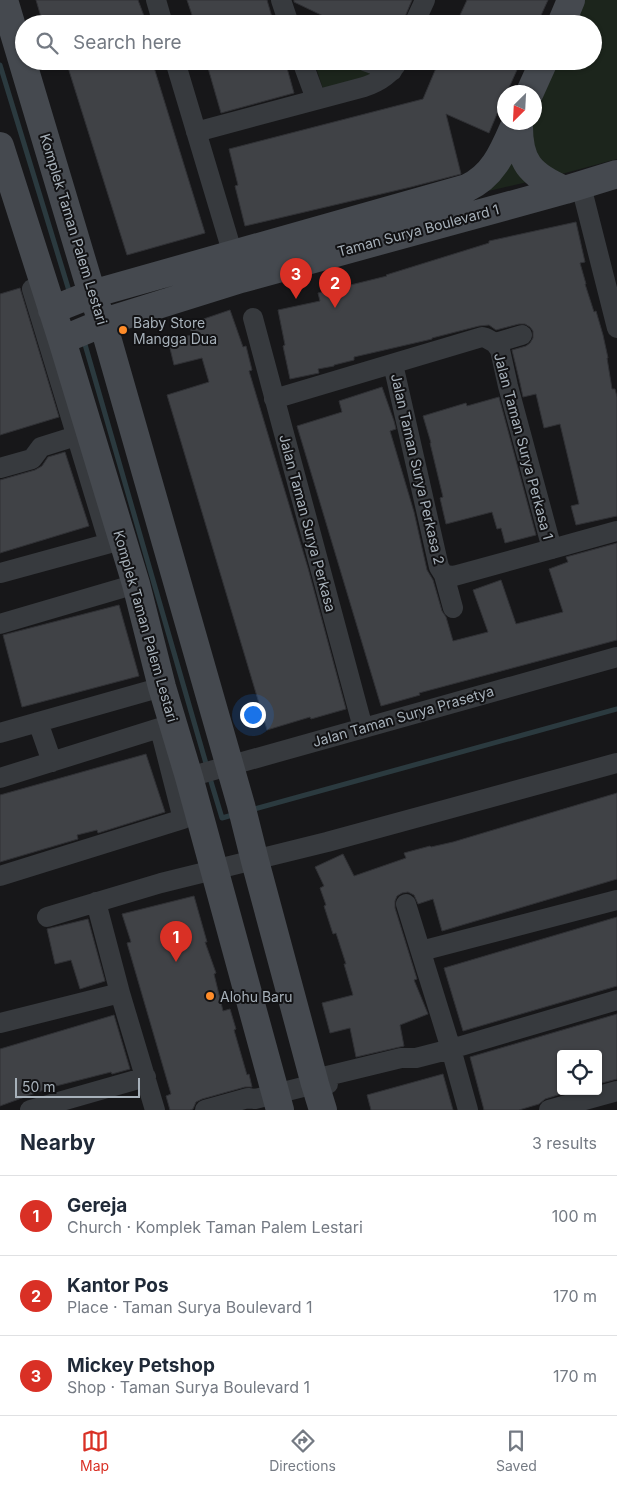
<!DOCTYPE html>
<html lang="en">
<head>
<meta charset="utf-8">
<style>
  body { margin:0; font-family:Inter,sans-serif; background:#f6f6f7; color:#1f2937 }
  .controls { position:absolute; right:15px; bottom:15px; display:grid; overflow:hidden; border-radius:5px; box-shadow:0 1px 4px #0004 }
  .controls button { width:45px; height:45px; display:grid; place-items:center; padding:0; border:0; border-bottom:1px solid #e0e1e3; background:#fff; color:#1f2937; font:25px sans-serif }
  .compass { position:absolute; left:497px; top:85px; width:45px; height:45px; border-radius:50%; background:#fff; box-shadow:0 1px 4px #0004; rotate:204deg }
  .scale { position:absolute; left:15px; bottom:12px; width:125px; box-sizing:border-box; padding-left:5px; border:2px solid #a7b1ba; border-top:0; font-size:14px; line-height:18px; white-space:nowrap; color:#a7b1ba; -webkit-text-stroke:4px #121214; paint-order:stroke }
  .you { position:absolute; left:252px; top:714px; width:18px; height:18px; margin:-12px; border:4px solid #fff; border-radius:50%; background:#1a73e8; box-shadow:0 0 0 8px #1a73e833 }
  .badge { display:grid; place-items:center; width:32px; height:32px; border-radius:50%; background:#d93025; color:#fff; font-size:16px; font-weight:700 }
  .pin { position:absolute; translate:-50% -41px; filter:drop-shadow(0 1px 2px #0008) }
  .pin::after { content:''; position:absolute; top:26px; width:18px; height:15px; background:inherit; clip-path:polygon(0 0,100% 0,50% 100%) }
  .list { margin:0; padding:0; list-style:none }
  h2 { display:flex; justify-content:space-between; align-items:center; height:65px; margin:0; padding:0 20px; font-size:21px }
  h2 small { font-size:16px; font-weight:400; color:#747a83 }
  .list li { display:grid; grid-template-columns:32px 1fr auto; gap:15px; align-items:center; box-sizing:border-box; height:80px; padding:0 20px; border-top:1px solid #e0e1e3 }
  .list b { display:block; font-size:19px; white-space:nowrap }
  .list p { margin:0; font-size:16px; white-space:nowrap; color:#747a83 }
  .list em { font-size:16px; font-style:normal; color:#747a83 }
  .icon { flex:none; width:28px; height:28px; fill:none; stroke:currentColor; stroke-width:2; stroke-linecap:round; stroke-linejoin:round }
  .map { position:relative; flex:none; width:617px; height:1110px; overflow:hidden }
  .search { position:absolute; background:#fff; box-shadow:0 1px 4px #0004; left:15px; right:15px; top:15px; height:55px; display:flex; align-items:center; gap:12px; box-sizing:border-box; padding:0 18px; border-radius:28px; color:#747a83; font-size:19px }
  .sheet { height:305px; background:#fff }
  nav { display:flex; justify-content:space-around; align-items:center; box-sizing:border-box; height:70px; border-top:1px solid #e0e1e3; background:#fff; font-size:14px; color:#747a83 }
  nav a { display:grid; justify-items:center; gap:2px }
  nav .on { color:#d93025 }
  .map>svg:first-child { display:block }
  .green { fill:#1c251c }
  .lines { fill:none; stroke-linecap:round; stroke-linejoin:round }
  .stream { stroke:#2b3a3f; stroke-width:5 }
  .building { fill:#404246; stroke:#303135 }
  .street { stroke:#373a3e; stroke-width:20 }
  .secondary { stroke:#45494f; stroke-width:28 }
  .poi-dot { fill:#ff8c29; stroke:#121214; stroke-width:2 }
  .labels { text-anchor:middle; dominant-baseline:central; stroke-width:4; stroke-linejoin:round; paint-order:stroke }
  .street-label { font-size:14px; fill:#a7b1ba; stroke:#121214 }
  .poi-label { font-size:14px; fill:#a7b1ba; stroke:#121214; text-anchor:start }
</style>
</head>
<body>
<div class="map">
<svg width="617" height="1110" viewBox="0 0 617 1110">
  <rect width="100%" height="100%" fill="#171719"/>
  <path class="green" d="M 582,0 L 617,0 L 617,159 L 558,175 L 484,192 L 519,123 L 534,122 L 535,93 L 551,61 L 593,61 L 593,24 L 570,24 Z
    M 314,61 L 353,61 L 379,71 L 369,79 L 323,89 Z"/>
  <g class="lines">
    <path class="stream" d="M 0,65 L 70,294
      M 84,341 L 207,767
      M 209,775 L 222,818 L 236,814
      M 251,810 L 617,709"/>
  </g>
  <path class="building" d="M 36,0 L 138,0 L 147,24 L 43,24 Z
    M 187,0 L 267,0 L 274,24 L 195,24 Z
    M 294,0 L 412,0 L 402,24 L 340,24 L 294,2 Z
    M 467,0 L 548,0 L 537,24 L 456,24 Z
    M 66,61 L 152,61 L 205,233 L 127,255 Z
    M 206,61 L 285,61 L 294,93 L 221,113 Z
    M 439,61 L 521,61 L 507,92 L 504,92 L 504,97 L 489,133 L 446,114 L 461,174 L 411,187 L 245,226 L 235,186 L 238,185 L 229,149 L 423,99 Z
    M 576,222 L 585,262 L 580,263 L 586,284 L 585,284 L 594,312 L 596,311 L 603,335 L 608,358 L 607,358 L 612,389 L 615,389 L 617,397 L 617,516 L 576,525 L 571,506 L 579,504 L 560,424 L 544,428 L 536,394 L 523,397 L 520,383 L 512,350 L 526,346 L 530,343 L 533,338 L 533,331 L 530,327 L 525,324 L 519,324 L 496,330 L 489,325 L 479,326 L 432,338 L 432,339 L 354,357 L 354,360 L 334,365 L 334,366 L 318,369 L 319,373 L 290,379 L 283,346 L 285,345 L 278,310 L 320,301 L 318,293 L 387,276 L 386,275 L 489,243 L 489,241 Z
    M 20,288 L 59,417 L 0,435 L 0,294 Z
    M 230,310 L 243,347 L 246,346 L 252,370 L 249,371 L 308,568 L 346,709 L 311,719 L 310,717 L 267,730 L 167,395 L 209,382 L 202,358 L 174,365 L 168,340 L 192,335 L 189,324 Z
    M 382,387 L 394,421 L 396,429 L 390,431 L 414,512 L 427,570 L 433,580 L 442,611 L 446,617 L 453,641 L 488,632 L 473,590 L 501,580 L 516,624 L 563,612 L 549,569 L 568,562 L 566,557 L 617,543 L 617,640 L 419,693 L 420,695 L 381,706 L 297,426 L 342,412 L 339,401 Z
    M 499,397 L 536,535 L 505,543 L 501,528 L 497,529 L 492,512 L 446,524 L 440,498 L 443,497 L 430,443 L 431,443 L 423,416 L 466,403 L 467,406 Z
    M 65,452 L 89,526 L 0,553 L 0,480 L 35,470 L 42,466 L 48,457 Z
    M 119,605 L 139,676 L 22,707 L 3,635 Z
    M 146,754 L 165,812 L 98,833 L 97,830 L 77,835 L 78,839 L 0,862 L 0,795 Z
    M 617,793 L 617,879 L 442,931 L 433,899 L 418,904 L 414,895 L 408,892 L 402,893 L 397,896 L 395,901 L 395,908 L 417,979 L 414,980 L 428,1014 L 400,1025 L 404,1046 L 356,1057 L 350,1028 L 330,1033 L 322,1003 L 353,995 L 344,964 L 346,964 L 336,933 L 333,934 L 324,906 L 326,905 L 320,888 L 324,886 L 315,867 L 343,854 L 354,876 L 406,858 L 404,853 L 430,846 L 431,847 L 453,842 Z
    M 194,896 L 207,942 L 205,942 L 216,973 L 214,974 L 223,1011 L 230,1009 L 236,1029 L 234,1030 L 247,1075 L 249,1074 L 252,1087 L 245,1087 L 202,1099 L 196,1102 L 193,1109 L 190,1110 L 170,1110 L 166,1096 L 171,1094 L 127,943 L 131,942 L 122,914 Z
    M 617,917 L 617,986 L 463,1031 L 444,968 Z
    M 88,919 L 105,981 L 80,989 L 71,960 L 55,964 L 47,929 Z
    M 617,1014 L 617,1079 L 598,1084 L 598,1051 L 589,1054 L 561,1054 L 561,1094 L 545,1099 L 539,1104 L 519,1110 L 484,1110 L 470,1057 Z
    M 114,1015 L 130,1069 L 112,1074 L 111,1072 L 52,1087 L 0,1106 L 0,1049 Z
    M 443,1074 L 453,1110 L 371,1110 L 367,1095 Z"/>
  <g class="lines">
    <path class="street" d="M 156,0 L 163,24
      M 281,0 L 289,24
      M 414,24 L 425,0
      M 175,61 L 237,268
      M 302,61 L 316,99
      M 365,61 L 392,71
      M 196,132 L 364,87 C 379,82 391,75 398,61
      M 581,186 L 617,328
      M 32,289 L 109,543
      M 253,318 L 363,728
      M 495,343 L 522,335
      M 393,364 L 439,567 L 444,575 L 453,608
      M 274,399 L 482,337 L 486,338 L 495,343 L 500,350 L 508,386 L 552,549
      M 0,468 L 32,459 L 41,447 L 76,436
      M 0,573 L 121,540
      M 444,575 L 454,576 L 617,531
      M 0,624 L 136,584
      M 38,722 L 52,762
      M 0,733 L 162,687
      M 189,777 L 617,657
      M 0,778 L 172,724
      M 0,876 L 183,819 L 160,729
      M 96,902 L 120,993 L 155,1110
      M 406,904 L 451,1049 L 468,1110
      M 47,917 L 161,883 L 327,842 L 617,763
      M 421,951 L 617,900
      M 0,1023 L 120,993
      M 315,1084 L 327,1076 L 401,1058 L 416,1058 L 451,1049 L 617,1000
      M 30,1110 L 146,1077
      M 205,1110 L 248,1098 L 255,1099 L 315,1084 L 328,1084
      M 549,1110 L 617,1091"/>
    <path class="secondary" d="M 4,0 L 92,294 L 103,323 L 241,805 L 255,861 L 315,1084 L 323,1110
      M 561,24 L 571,0
      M 530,92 L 544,61
      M 519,122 C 518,162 530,175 565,190
      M 0,146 L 62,340 L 136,584 L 162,687 L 189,777 L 280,1110
      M 52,310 L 92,294 L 467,188 C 495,175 504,149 516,122
      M 62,340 L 110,320 L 241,279 L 565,190 L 617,174"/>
  </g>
  <g class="poi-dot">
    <circle cx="123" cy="330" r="5"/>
    <circle cx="210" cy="996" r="5"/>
  </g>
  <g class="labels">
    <g class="street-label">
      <text transform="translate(74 229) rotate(73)">Komplek Taman Palem Lestari</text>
      <text transform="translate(418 230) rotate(-15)">Taman Surya Boulevard 1</text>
      <text transform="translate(524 446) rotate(75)">Jalan Taman Surya Perkasa 1</text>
      <text transform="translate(418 469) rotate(77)">Jalan Taman Surya Perkasa 2</text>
      <text transform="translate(308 523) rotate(75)">Jalan Taman Surya Perkasa</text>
      <text transform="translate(146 626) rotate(74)">Komplek Taman Palem Lestari</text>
      <text transform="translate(403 716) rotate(-16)">Jalan Taman Surya Prasetya</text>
    </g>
    <g class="poi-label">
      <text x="133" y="322">Baby Store<tspan x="133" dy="16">Mangga Dua</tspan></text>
      <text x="220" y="996">Alohu Baru</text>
    </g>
  </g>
</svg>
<div class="controls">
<button><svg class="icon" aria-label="locate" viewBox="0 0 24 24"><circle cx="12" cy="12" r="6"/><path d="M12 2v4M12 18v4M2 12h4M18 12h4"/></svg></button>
</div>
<svg class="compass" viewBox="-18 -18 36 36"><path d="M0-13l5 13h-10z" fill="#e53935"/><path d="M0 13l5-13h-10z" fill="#747a83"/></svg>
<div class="scale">50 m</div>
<div class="you"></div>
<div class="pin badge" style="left:176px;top:962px">1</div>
<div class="pin badge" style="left:335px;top:308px">2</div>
<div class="pin badge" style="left:296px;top:299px">3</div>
<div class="search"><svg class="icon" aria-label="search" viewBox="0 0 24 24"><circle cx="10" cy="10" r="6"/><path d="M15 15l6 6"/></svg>Search here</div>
</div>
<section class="sheet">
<h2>Nearby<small>3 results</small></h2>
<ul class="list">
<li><span class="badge">1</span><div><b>Gereja</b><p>Church · Komplek Taman Palem Lestari</p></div><em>100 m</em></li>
<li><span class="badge">2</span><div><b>Kantor Pos</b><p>Place · Taman Surya Boulevard 1</p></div><em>170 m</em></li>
<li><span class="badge">3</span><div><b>Mickey Petshop</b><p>Shop · Taman Surya Boulevard 1</p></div><em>170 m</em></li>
</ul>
</section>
<nav>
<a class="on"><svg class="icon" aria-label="map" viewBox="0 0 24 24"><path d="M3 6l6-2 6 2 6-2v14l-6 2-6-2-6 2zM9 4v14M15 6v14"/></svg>Map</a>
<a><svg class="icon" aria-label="directions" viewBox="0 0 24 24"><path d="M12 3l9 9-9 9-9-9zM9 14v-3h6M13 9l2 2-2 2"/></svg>Directions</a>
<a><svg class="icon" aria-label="saved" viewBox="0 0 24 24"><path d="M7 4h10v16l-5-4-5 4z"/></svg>Saved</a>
</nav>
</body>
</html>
